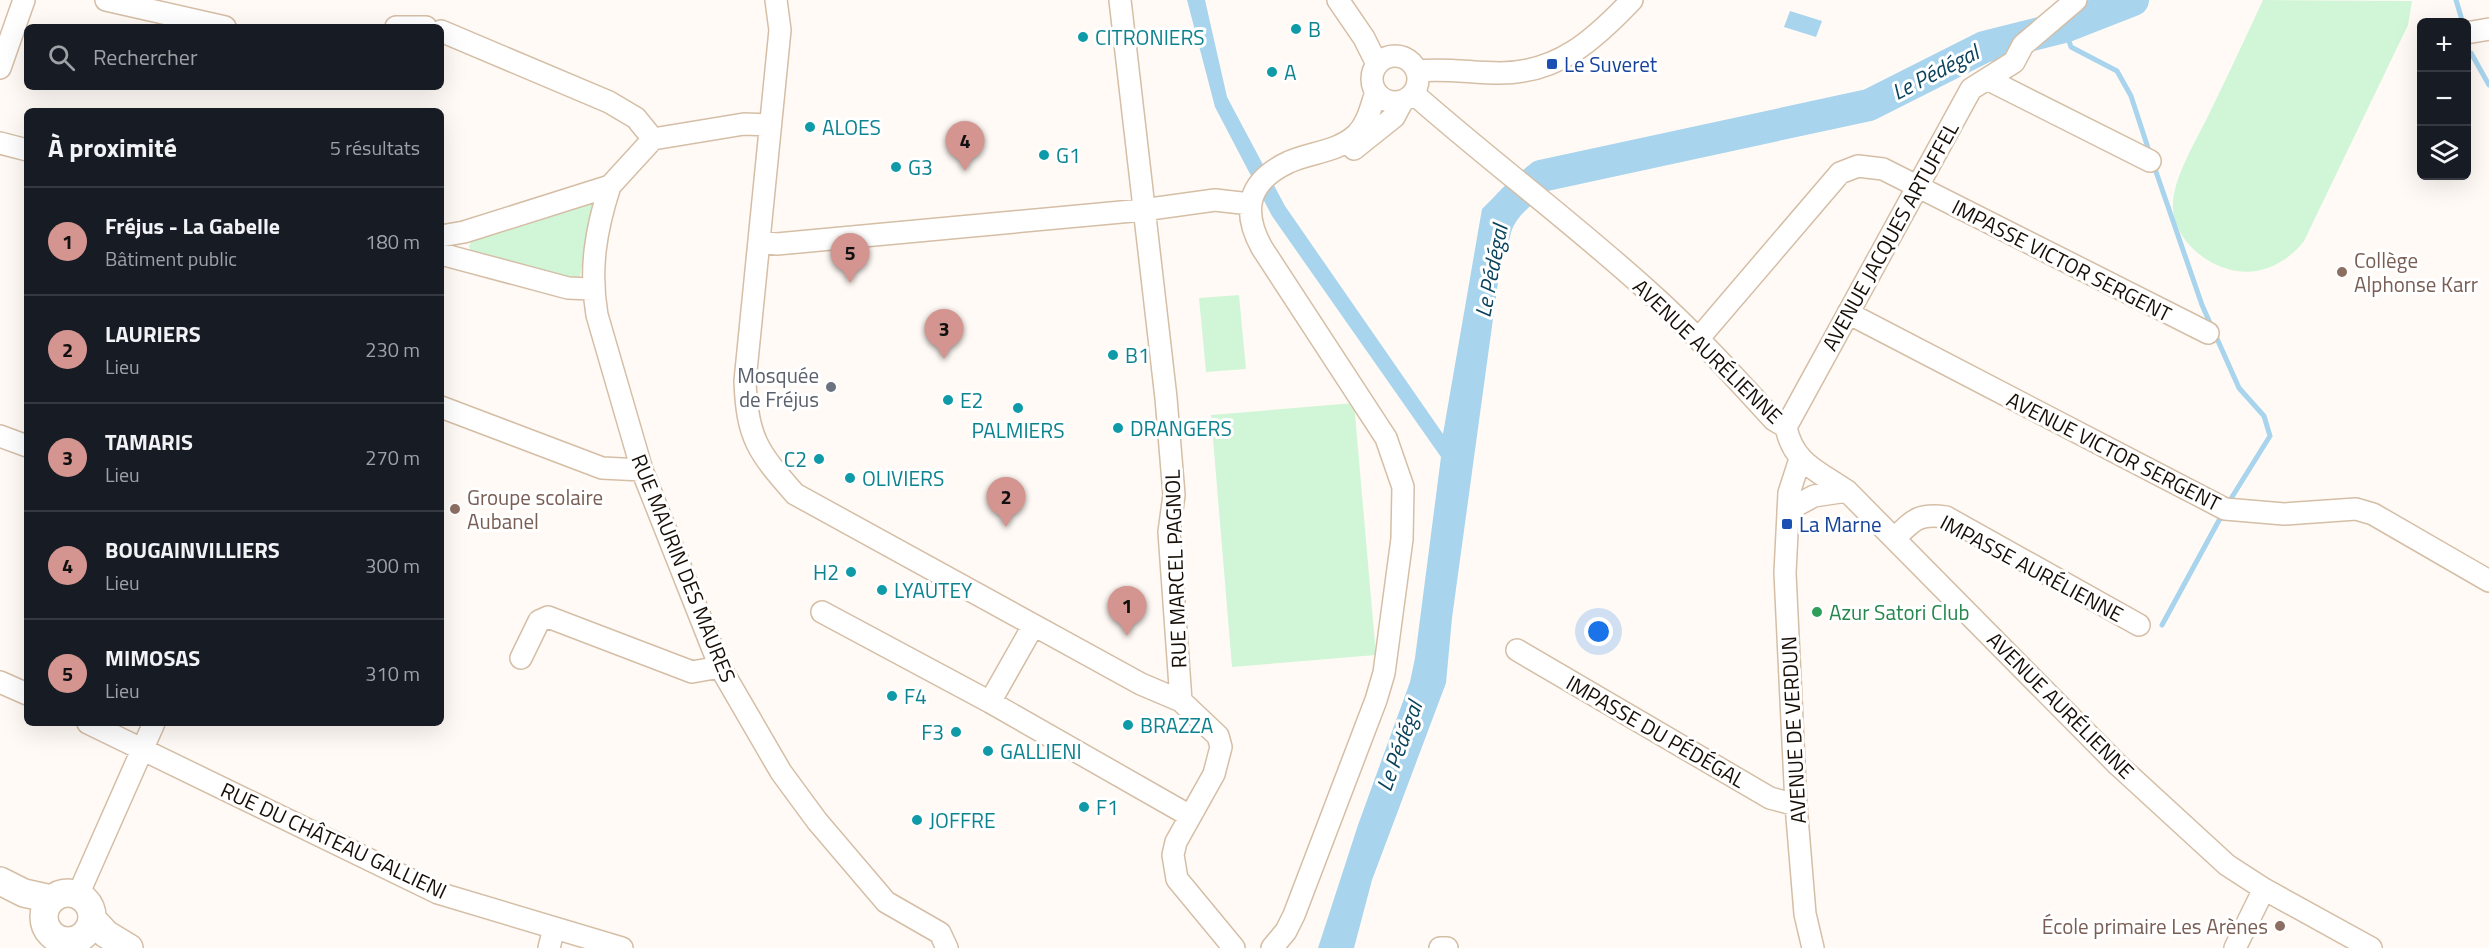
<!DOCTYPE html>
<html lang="fr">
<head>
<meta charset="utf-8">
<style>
  body { margin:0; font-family:"Titillium Web",sans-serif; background:#242831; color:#f1f3f6 }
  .controls { position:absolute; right:18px; top:18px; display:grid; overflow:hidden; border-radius:9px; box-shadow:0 6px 24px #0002 }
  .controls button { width:54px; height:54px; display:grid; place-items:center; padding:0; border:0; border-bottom:2px solid #363941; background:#171b24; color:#f1f3f6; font:30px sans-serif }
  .you { position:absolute; left:1599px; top:632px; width:21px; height:21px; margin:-15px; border:4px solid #fff; border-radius:50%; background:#1a73e8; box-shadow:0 0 0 9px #1a73e833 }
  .badge { display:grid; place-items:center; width:39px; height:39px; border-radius:50%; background:#d4948f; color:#111; font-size:20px; font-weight:700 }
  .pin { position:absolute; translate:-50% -50px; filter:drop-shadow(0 2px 3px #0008) }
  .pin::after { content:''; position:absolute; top:32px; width:21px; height:18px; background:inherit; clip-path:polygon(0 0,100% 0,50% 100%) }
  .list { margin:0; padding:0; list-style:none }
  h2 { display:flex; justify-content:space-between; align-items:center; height:78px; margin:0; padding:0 24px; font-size:26px }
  h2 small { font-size:20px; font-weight:400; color:#9ea1a6 }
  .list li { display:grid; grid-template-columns:39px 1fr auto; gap:18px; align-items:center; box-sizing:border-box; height:108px; padding:0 24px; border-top:2px solid #363941 }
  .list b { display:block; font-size:22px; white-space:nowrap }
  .list p { margin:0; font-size:20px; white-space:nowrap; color:#9ea1a6 }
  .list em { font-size:20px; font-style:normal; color:#9ea1a6 }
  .icon { flex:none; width:33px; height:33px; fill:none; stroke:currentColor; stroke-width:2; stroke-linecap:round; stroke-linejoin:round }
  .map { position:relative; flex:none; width:2489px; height:948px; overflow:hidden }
  .search { position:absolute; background:#171b24; box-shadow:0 6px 24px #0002; left:24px; top:24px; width:420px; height:66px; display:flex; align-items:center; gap:15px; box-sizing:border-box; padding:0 21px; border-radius:9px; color:#9ea1a6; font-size:22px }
  .panel { position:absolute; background:#171b24; box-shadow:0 6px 24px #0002; left:24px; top:108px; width:420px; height:618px; border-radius:9px }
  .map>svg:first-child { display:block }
  .green { fill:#d1f6d7 }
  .water { fill:#a8d4ed }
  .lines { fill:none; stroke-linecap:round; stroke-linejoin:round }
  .stream { stroke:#a8d4ed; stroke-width:5 }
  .river { stroke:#a8d4ed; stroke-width:32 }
  .minor-casing { stroke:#d5bea6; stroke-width:24 }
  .major-casing { stroke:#d5bea6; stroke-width:30 }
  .minor { stroke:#fff; stroke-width:21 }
  .major { stroke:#fff; stroke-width:27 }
  .culture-dot { fill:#0f9aa8; stroke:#fff; stroke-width:2 }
  .transit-dot { fill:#1a4fb4; stroke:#fff; stroke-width:2 }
  .education-dot { fill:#8d6e63; stroke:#fff; stroke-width:2 }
  .worship-dot { fill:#6b7280; stroke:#fff; stroke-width:2 }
  .leisure-dot { fill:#2e9e5b; stroke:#fff; stroke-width:2 }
  .labels { text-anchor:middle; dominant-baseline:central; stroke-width:6; stroke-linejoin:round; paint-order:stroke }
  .culture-label { font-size:21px; fill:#0d838f; stroke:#fff; text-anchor:start }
  .transit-label { font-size:21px; fill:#164399; stroke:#fff; text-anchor:start }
  .street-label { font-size:21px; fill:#170f07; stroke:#fff }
  .education-label { font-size:21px; fill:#785e54; stroke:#fff; text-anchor:start }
  .worship-label { font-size:21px; fill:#5b616d; stroke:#fff; text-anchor:end }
  .leisure-label { font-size:21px; fill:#27864d; stroke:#fff; text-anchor:start }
  .water-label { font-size:22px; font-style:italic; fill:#08425c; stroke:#fff }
</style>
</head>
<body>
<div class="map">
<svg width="2489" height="948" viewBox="0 0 2489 948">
  <rect width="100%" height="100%" fill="#fffaf5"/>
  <path class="green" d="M 2263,0 L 2412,1 L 2408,25 L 2304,241 C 2289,261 2263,275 2237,271 C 2207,267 2175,240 2173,209 C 2171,181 2196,141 2208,116 C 2227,77 2245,39 2263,0 Z
    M 590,198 L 595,204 L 579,281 L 471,254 L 469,246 L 473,238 Z
    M 1239,295 L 1246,369 L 1206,372 L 1199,298 Z
    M 1354,403 L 1376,655 L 1232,667 L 1211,415 Z"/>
  <path class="water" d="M 1187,0 L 1205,0 L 1227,97 L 1285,206 L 1443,434 L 1482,209 L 1503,188 L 1520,204 L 1506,224 L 1452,618 L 1446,683 L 1372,880 L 1354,948 L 1318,948 L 1358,825 L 1410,682 L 1415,658 L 1441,457 L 1272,216 L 1215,107 Z
    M 1790,11 L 1822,21 L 1816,37 L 1784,27 Z"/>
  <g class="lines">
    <path class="stream" d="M 2456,0 L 2462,20
      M 2064,27 L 2071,47 L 2117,71 L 2131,96 L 2150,154
      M 2471,53 L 2489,85
      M 2153,163 L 2202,305 L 2239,388 L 2264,416 L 2270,436 L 2227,505
      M 2162,625 L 2223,513"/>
    <path class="river" d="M 1494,235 C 1498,208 1522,192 1541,176 L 1869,105 L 1984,47 L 2064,27 L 2133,0"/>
    <g class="minor-casing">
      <path id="minor" d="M 106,0 L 225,27
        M 776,0 L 780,30 L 745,381 C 747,438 758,452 795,494 L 1141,684 L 1181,701 L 1218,736 L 1221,747 L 1214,774 L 1176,842 L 1173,855 L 1177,879 L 1234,948
        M 1120,0 L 1166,398 L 1174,495 L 1169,532 L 1181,701
        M 1338,0 L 1364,38 L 1377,64
        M 396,27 L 426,27
        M 441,31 L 609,102 L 636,118 L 653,139
        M 2466,33 L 2489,29
        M1372 79a23 23 0 1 1 46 0a23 23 0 1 1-46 0Z
        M 0,68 L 24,0
        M 1417,71 C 1446,68 1472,73 1500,73 C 1558,73 1594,40 1632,0
        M 1987,79 L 2150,161
        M 1414,94 C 1490,161 1572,222 1647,290 C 1692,330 1733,375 1774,420 L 1786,427 C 1793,463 1818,471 1847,491 L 2118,765 L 2227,865 L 2264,889 L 2371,948
        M 0,143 L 27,150
        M 1354,149 L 1394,117 L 1402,102
        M 610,186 C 596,229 589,269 597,315 L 642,470 L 720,667 L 781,772 L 817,821 L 886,902 L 940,933 L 947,948
        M 441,236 L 464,232 L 610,186 L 653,139 L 744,124 L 769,125
        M 760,242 L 777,244 L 1143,210 L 1215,200 L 1250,204
        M 441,254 L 568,288 L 592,289
        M 1848,313 L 2225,509 L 2284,514 L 2356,509 L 2373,514 L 2489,581
        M 1699,338 L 1840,173 L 1858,166 L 1883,169 L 2208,333
        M 441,407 L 602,468 L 642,470
        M 1786,427 L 1971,89 L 2014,62 L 2023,45 L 2076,0
        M 0,436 L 27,446
        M 1800,459 L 1789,493 L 1785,573 L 1796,805 L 1805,914 L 1813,948
        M 1788,510 L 1814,496 L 1847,491
        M 1896,537 C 1914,519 1920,513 1946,517 L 2139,625
        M 822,612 L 990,702 L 1190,816
        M 1517,650 L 1770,798 L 1796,805
        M 521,658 L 539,621 L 548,617 L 692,672 L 720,667
        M 0,682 L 27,694
        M 990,702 L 1033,626
        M 88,723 L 438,893 L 622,948
        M 78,895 L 154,723
        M 549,948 L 554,928
        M 1272,948 L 1286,931 L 1294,915 L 1376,700 L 1384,673 L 1402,539 L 1403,487 L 1386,438 L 1262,248 C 1241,210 1248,181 1289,162 C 1312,152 1338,152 1357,134 C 1368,123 1371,106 1376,92
        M 1440,948 L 1447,948
        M 2235,948 L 2264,889"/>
    </g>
    <g class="major-casing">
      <path id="major" d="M 0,881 L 24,893 L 51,899
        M44 917a24 24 0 1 1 48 0a24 24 0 1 1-48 0Z
        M 92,919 L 106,934 L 129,948"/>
    </g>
    <use href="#minor" class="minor"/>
    <use href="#major" class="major"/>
  </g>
  <g class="culture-dot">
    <circle cx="1296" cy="29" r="6"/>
    <circle cx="1083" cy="37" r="6"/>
    <circle cx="1272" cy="72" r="6"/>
    <circle cx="810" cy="127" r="6"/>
    <circle cx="1044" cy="155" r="6"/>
    <circle cx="896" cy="167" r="6"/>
    <circle cx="1113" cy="355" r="6"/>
    <circle cx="948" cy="400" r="6"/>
    <circle cx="1018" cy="408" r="6"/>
    <circle cx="1118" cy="428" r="6"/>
    <circle cx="819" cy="459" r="6"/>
    <circle cx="850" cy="478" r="6"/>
    <circle cx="851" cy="572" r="6"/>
    <circle cx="882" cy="590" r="6"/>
    <circle cx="892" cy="696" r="6"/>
    <circle cx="1128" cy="725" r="6"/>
    <circle cx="956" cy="732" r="6"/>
    <circle cx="988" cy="751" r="6"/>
    <circle cx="1084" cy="807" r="6"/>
    <circle cx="917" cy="820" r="6"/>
  </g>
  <g class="transit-dot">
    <rect x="1546" y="58" width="12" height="12" rx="3"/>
    <rect x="1781" y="518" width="12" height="12" rx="3"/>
  </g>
  <g class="education-dot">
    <circle cx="2342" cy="272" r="6"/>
    <circle cx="455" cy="509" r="6"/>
    <circle cx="2280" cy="926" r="6"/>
  </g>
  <circle class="worship-dot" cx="831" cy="387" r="6"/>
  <circle class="leisure-dot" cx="1817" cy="612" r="6"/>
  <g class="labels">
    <g class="culture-label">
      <text x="1308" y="29">B</text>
      <text x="1095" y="37">CITRONIERS</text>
      <text x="1284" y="72">A</text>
      <text x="822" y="127">ALOES</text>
      <text x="1056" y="155">G1</text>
      <text x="908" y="167">G3</text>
      <text x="1125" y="355">B1</text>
      <text x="960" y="400">E2</text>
      <text x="1130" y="428">DRANGERS</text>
      <text x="1018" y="430" text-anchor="middle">PALMIERS</text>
      <text x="807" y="459" text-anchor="end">C2</text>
      <text x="862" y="478">OLIVIERS</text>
      <text x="839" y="572" text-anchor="end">H2</text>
      <text x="894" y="590">LYAUTEY</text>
      <text x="904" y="696">F4</text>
      <text x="1140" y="725">BRAZZA</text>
      <text x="944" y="732" text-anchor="end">F3</text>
      <text x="1000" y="751">GALLIENI</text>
      <text x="1096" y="807">F1</text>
      <text x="929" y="820">JOFFRE</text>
    </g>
    <g class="transit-label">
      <text x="1564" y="64">Le Suveret</text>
      <text x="1799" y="524">La Marne</text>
    </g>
    <g class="street-label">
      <text transform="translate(1890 236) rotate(-61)">AVENUE JACQUES ARTUFFEL</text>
      <text transform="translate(2062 260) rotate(27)">IMPASSE VICTOR SERGENT</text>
      <text transform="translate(1708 351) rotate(44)">AVENUE AURÉLIENNE</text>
      <text transform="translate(2114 451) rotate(27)">AVENUE VICTOR SERGENT</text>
      <text transform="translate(684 568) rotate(68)">RUE MAURIN DES MAURES</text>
      <text transform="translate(2032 568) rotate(28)">IMPASSE AURÉLIENNE</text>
      <text transform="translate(1175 569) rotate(-92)">RUE MARCEL PAGNOL</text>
      <text transform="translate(2061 705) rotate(45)">AVENUE AURÉLIENNE</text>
      <text transform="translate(1793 730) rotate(-93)">AVENUE DE VERDUN</text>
      <text transform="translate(1656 731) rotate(30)">IMPASSE DU PÉDÉGAL</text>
      <text transform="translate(334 840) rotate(25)">RUE DU CHÂTEAU GALLIENI</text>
    </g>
    <g class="education-label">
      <text x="2354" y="260">Collège<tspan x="2354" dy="24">Alphonse Karr</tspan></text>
      <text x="467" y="497">Groupe scolaire<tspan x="467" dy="24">Aubanel</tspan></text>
      <text x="2268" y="926" text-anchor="end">École primaire Les Arènes</text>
    </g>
    <g class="worship-label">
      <text x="819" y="375">Mosquée<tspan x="819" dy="24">de Fréjus</tspan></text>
    </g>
    <g class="leisure-label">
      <text x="1829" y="612">Azur Satori Club</text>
    </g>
    <g class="water-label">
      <text transform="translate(1935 72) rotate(-27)">Le Pédégal</text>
      <text transform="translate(1491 271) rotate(-79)">Le Pédégal</text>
      <text transform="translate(1399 746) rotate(-70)">Le Pédégal</text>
    </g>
  </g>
</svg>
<div class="controls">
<button>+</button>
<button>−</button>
<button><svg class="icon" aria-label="layers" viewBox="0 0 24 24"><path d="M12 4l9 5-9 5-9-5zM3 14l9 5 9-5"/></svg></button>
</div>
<div class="you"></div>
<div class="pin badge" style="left:1127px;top:636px">1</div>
<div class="pin badge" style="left:1006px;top:527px">2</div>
<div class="pin badge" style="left:944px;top:359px">3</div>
<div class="pin badge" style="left:965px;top:171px">4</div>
<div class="pin badge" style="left:850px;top:283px">5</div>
<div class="search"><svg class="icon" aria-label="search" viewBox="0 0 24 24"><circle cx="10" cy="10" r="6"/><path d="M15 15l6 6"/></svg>Rechercher</div>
<section class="panel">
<h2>À proximité<small>5 résultats</small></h2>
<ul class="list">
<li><span class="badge">1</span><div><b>Fréjus - La Gabelle</b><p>Bâtiment public</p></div><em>180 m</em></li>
<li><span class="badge">2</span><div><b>LAURIERS</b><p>Lieu</p></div><em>230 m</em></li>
<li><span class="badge">3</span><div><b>TAMARIS</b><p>Lieu</p></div><em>270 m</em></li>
<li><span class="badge">4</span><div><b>BOUGAINVILLIERS</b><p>Lieu</p></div><em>300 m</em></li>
<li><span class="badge">5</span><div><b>MIMOSAS</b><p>Lieu</p></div><em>310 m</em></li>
</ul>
</section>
</div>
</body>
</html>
